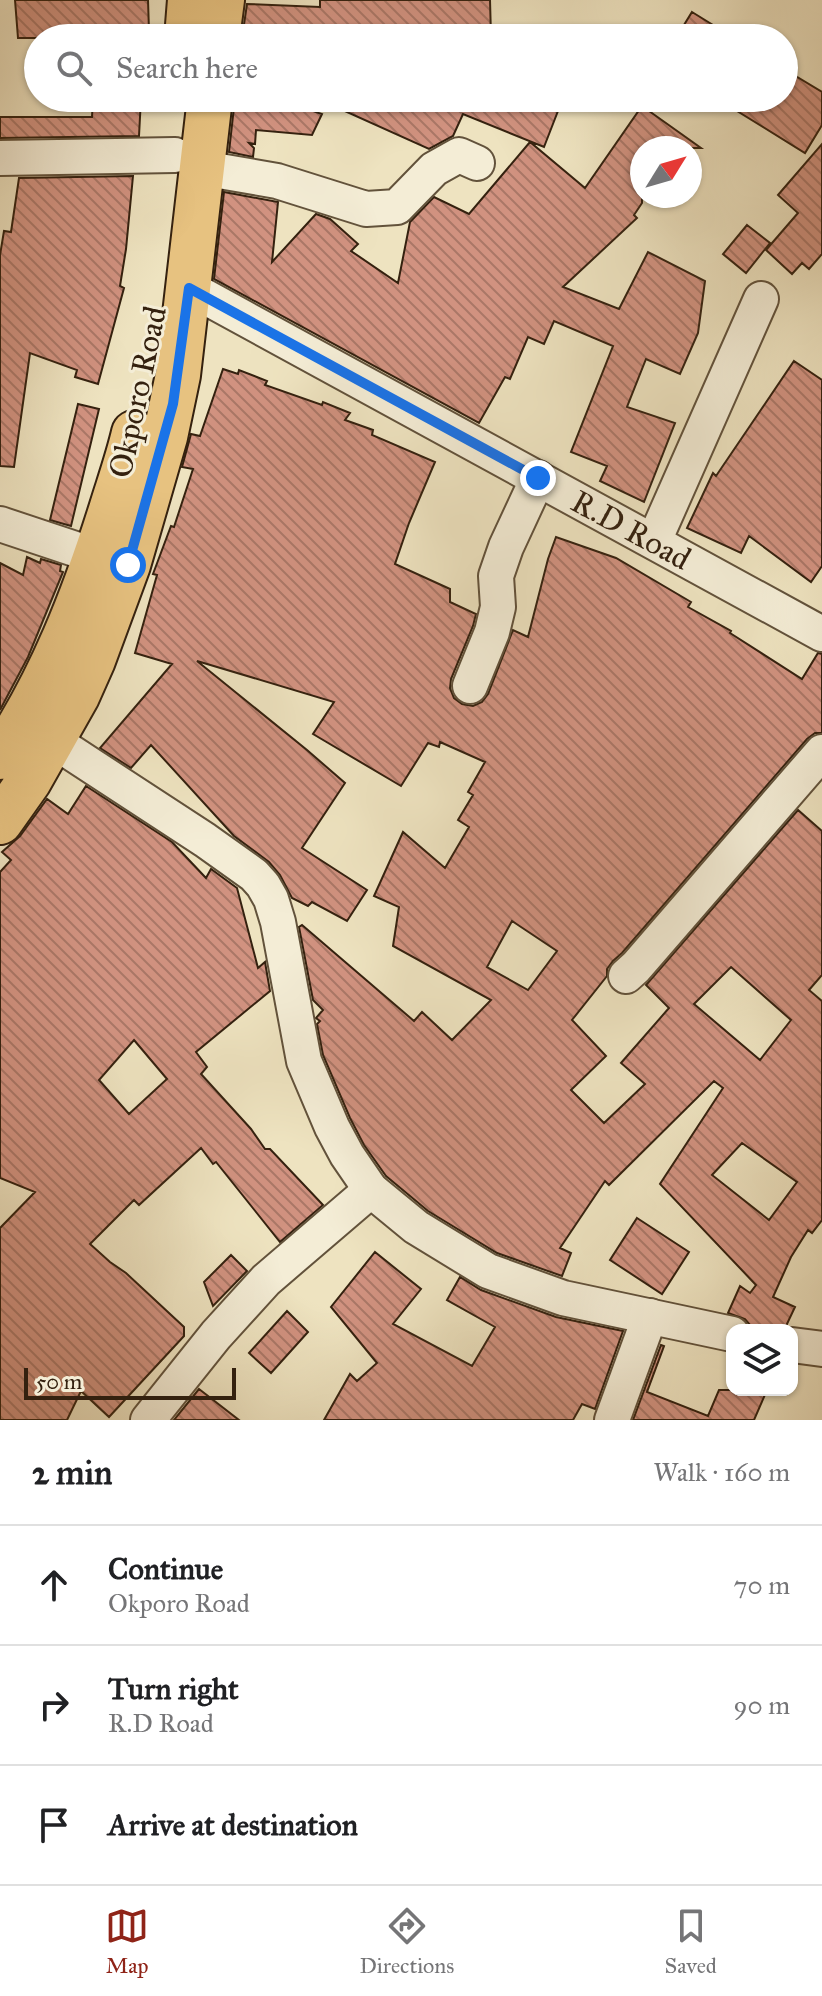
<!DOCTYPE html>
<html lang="en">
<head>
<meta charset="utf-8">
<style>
  body { margin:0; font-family:"IM FELL Great Primer",serif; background:#f6f6f6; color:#202124 }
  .controls { position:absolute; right:24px; bottom:24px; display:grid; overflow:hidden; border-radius:16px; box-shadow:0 2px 6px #0004 }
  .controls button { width:72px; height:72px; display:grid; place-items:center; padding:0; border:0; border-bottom:2px solid #e0e0e0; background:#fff; color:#202124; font:40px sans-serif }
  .compass { position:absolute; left:630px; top:136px; width:72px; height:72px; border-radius:50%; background:#fff; box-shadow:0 2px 6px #0004; rotate:53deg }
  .scale { position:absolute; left:24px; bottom:20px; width:212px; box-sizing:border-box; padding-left:8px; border:4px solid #34210f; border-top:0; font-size:22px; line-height:28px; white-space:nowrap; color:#34210f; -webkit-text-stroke:6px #f4edd6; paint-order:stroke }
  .stop { position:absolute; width:24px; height:24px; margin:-18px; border:6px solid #1a73e8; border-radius:50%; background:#fff }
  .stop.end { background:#1a73e8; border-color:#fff; box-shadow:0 2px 8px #0008 }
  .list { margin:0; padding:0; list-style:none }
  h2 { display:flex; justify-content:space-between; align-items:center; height:104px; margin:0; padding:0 32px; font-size:34px }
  h2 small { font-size:26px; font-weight:400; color:#757577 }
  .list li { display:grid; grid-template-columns:52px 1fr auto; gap:24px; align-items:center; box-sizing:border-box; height:120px; padding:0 32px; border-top:2px solid #e0e0e0 }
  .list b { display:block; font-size:30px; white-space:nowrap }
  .list p { margin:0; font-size:26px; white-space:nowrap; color:#757577 }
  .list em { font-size:26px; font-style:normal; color:#757577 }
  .icon { flex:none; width:44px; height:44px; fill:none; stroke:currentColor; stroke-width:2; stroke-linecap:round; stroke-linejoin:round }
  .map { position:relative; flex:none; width:822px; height:1420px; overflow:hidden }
  .search { position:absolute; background:#fff; box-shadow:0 2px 6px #0004; left:24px; right:24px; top:24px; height:88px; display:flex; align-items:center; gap:20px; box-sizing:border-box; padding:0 28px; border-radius:44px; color:#757577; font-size:30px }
  .sheet { height:464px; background:#fff }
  nav { display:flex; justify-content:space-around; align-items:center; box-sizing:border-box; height:112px; border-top:2px solid #e0e0e0; background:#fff; font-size:22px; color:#757577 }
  nav a { display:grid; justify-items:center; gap:4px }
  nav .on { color:#8f2418 }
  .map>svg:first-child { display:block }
  .building { fill:url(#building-back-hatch); stroke:#34210f; stroke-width:2; fill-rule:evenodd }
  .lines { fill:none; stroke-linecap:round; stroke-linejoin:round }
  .minor-casing { stroke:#62523b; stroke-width:38 }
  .major-casing { stroke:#34210f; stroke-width:48 }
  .minor { stroke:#f4edd6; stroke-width:34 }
  .major { stroke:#e7c280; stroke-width:44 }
  .route { stroke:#1a73e8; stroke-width:10 }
  .labels { text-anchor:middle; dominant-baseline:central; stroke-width:6; stroke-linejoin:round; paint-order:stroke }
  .street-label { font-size:32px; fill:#34210f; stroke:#f4edd6 }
</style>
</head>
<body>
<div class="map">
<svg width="822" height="1420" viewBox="0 0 822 1420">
  <defs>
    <pattern id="building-back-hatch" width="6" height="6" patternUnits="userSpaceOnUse" patternTransform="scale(2)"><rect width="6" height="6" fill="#d19280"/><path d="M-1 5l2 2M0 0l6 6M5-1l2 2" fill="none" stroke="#aa7767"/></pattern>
  </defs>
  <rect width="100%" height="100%" fill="#eee3c0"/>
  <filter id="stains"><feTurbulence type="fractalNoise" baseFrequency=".0025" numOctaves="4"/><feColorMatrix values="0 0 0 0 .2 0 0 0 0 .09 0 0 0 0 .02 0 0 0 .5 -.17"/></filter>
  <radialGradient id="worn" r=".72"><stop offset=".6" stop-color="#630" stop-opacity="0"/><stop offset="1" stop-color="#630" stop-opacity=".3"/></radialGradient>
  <path class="building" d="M 15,0 L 148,0 L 149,31 L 72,34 L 73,38 L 18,38 Z
    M 320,0 L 490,0 L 491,36 L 434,38 L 404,35 L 404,32 L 312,36 L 312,38 L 242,38 L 247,4 L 320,7 Z
    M 692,12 L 734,38 L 676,38 Z
    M 784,69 L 822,92 L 822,125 L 805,153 L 716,98 L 784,98 Z
    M 93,98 L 141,98 L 139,136 L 0,138 L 0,117 L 92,117 Z
    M 235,98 L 275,98 L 322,114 L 312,135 L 256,130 L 255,144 L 249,143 L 254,148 L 253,157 L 229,152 Z
    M 342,98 L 348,98 L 391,109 L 395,98 L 563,98 L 544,147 L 463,114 L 453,136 L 429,149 L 338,108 Z
    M 642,106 L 701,148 L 642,148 L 642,203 L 634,215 L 637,218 L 563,287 L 619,309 L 648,252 L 705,281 L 698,333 L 680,374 L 646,359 L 627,407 L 675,423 L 644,502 L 600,481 L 607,466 L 571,452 L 613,346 L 554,321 L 544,344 L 528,337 L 510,379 L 505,377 L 479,423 L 214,279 L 224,192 L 278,202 L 272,262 L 316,214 L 330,219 L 358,244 L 351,251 L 398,283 L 410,222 L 434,197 L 469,214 L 530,142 L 585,188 Z
    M 822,144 L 822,254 L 809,269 L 802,263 L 792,274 L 766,250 L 798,213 L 778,195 Z
    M 133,176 L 126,249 L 120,286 L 124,288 L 98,384 L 75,377 L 77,370 L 30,353 L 14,467 L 0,466 L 0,255 L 4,231 L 11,232 L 19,178 Z
    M 747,225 L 770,243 L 746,273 L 723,254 Z
    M 794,361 L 822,380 L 822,566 L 811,582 L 749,536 L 741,553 L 687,528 L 713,473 L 716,476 Z
    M 223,369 L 238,374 L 239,370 L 267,381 L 265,385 L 322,405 L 323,402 L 350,413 L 345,420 L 373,430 L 372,435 L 435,462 L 409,523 L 395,564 L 450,589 L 450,602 L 476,614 L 473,626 L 451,679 L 450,688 L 454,698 L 462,704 L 473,706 L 482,702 L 488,694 L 513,630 L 528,637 L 548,559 L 556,537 L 616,558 L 691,602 L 688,607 L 731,631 L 730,633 L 802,679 L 818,653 L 822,654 L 822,733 L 815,733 L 807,739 L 622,953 L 613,961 L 607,969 L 607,976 L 572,1020 L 606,1056 L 571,1090 L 604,1123 L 645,1084 L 621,1063 L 669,1008 L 646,985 L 798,810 L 822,831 L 822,975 L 809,990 L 822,1001 L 822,1220 L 812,1233 L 808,1230 L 791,1257 L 773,1297 L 795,1307 L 786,1326 L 780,1330 L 759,1330 L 750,1325 L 745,1319 L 728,1313 L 740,1286 L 750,1293 L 756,1285 L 660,1184 L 723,1088 L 714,1081 L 609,1185 L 605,1181 L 560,1248 L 571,1253 L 562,1276 L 497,1253 L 428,1211 L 386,1176 L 364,1145 L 350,1118 L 323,1055 L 317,1024 L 320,1021 L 316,1018 L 323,1010 L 313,1000 L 299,927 L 302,925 L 414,1021 L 422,1012 L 452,1040 L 491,1000 L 393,946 L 399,907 L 374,896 L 403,832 L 445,868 L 469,827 L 458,820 L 473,795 L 468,792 L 485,762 L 440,742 L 439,747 L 428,743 L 401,786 L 313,734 L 334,702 L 197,661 L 307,750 L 345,783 L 302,848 L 367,890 L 347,921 L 312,902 L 308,906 L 292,898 L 280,875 L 269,862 L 234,836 L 151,745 L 131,768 L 100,748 L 172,664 L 135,653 L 157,575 L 153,574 L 171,526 L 174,527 L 193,469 L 182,467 L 191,434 L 200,436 ZM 512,921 L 557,951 L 528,990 L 487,967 ZM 731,967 L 791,1020 L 760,1060 L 694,1004 ZM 742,1143 L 797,1182 L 769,1220 L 712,1175 Z
    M 78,404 L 99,409 L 71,526 L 50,520 Z
    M 27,557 L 40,563 L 41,559 L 61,565 L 60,571 L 63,572 L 28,657 L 0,710 L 0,563 L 23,575 Z
    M 86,786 L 172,842 L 206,878 L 211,869 L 237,888 L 258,968 L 265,962 L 270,991 L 196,1052 L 207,1067 L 201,1074 L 251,1129 L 265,1149 L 270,1149 L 323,1205 L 280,1242 L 216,1162 L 213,1164 L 201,1148 L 139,1205 L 134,1200 L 90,1244 L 110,1262 L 126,1273 L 184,1327 L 184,1336 L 109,1417 L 81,1391 L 67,1420 L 0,1420 L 0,1228 L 35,1192 L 0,1178 L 0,872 L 11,860 L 2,852 L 20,836 L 47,799 L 68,814 ZM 134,1040 L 167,1079 L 129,1114 L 99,1080 Z
    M 637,1218 L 689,1252 L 662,1294 L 610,1260 Z
    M 375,1252 L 421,1289 L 393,1324 L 472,1366 L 495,1327 L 447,1300 L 460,1277 L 481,1290 L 556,1317 L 623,1331 L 595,1409 L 582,1404 L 573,1420 L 324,1420 L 350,1374 L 357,1381 L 377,1363 L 331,1307 Z
    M 231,1255 L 247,1271 L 213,1306 L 204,1282 Z
    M 287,1311 L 308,1332 L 271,1373 L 249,1353 Z
    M 661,1345 L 664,1346 L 647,1392 L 708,1416 L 719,1390 L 767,1390 L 754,1420 L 633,1420 Z
    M 199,1389 L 239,1420 L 174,1420 Z"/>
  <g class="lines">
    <g class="minor-casing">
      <g id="minor">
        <path d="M 0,158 L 175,155"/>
        <path d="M 202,168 L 277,181 L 366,209 L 397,207 L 434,169 L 459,155 L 477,163"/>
        <path id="s1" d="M 189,288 L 822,634"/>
        <path d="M 0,524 L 96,556"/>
        <path d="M 654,541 L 761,299"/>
        <path d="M 470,686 L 492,632 L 498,607 L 496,576 L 506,547 L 538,478"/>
        <path d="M 52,740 L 205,840 L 254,875 L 263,885 L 271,899 L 278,922 L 304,1061 L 332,1127 L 347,1155 L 371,1190 L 416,1227 L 488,1271 L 563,1298 L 732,1334"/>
        <path d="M 626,976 L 636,967 L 822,752"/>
        <path d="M 792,1345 L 822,1349"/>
        <path d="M 148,1420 L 216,1335 L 266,1280 L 371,1190"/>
        <path d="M 612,1420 L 650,1316"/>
      </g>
    </g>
    <g class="major-casing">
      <path id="major" d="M 187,38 L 190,0
        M 217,38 L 222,0
        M 0,757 C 51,681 84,596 111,510 C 119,484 128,459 134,433
        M 0,822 L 29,781 L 77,696 L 93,660 L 128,565 L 165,437 L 178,375 L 210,98"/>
    </g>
    <use href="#minor" class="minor"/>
    <use href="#major" class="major"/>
  </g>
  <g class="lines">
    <path class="route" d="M 128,565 L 173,404 L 189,288 L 538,478"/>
  </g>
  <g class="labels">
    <g class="street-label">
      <text transform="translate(138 392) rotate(-78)">Okporo Road</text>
      <text stroke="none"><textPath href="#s1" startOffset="504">R.D Road</textPath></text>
    </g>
  </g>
  <rect width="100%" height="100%" filter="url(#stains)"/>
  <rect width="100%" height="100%" fill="url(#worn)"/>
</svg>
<div class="controls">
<button><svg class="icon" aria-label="layers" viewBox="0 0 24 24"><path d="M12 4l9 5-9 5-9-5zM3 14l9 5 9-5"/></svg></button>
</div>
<svg class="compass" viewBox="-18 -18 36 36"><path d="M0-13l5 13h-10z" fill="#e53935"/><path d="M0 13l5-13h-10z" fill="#757577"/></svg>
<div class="scale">50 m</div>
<div class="stop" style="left:128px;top:565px"></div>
<div class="stop end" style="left:538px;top:478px"></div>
<div class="search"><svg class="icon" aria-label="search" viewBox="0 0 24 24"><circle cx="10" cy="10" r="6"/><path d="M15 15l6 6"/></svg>Search here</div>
</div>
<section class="sheet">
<h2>2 min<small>Walk · 160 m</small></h2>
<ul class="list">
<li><svg class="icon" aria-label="ahead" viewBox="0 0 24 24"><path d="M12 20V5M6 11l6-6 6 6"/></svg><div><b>Continue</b><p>Okporo Road</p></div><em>70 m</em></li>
<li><svg class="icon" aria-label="right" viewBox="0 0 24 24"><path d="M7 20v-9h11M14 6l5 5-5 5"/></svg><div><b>Turn right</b><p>R.D Road</p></div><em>90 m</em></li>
<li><svg class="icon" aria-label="arrive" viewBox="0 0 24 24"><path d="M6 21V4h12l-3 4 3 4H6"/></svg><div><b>Arrive at destination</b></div></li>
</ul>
</section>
<nav>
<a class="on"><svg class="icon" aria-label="map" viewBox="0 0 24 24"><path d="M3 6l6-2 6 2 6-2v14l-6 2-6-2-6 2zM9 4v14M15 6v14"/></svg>Map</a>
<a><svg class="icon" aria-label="directions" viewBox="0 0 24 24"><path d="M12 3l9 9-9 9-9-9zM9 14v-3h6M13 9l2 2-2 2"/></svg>Directions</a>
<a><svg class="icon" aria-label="saved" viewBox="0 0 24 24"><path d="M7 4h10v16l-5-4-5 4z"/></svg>Saved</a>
</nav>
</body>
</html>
